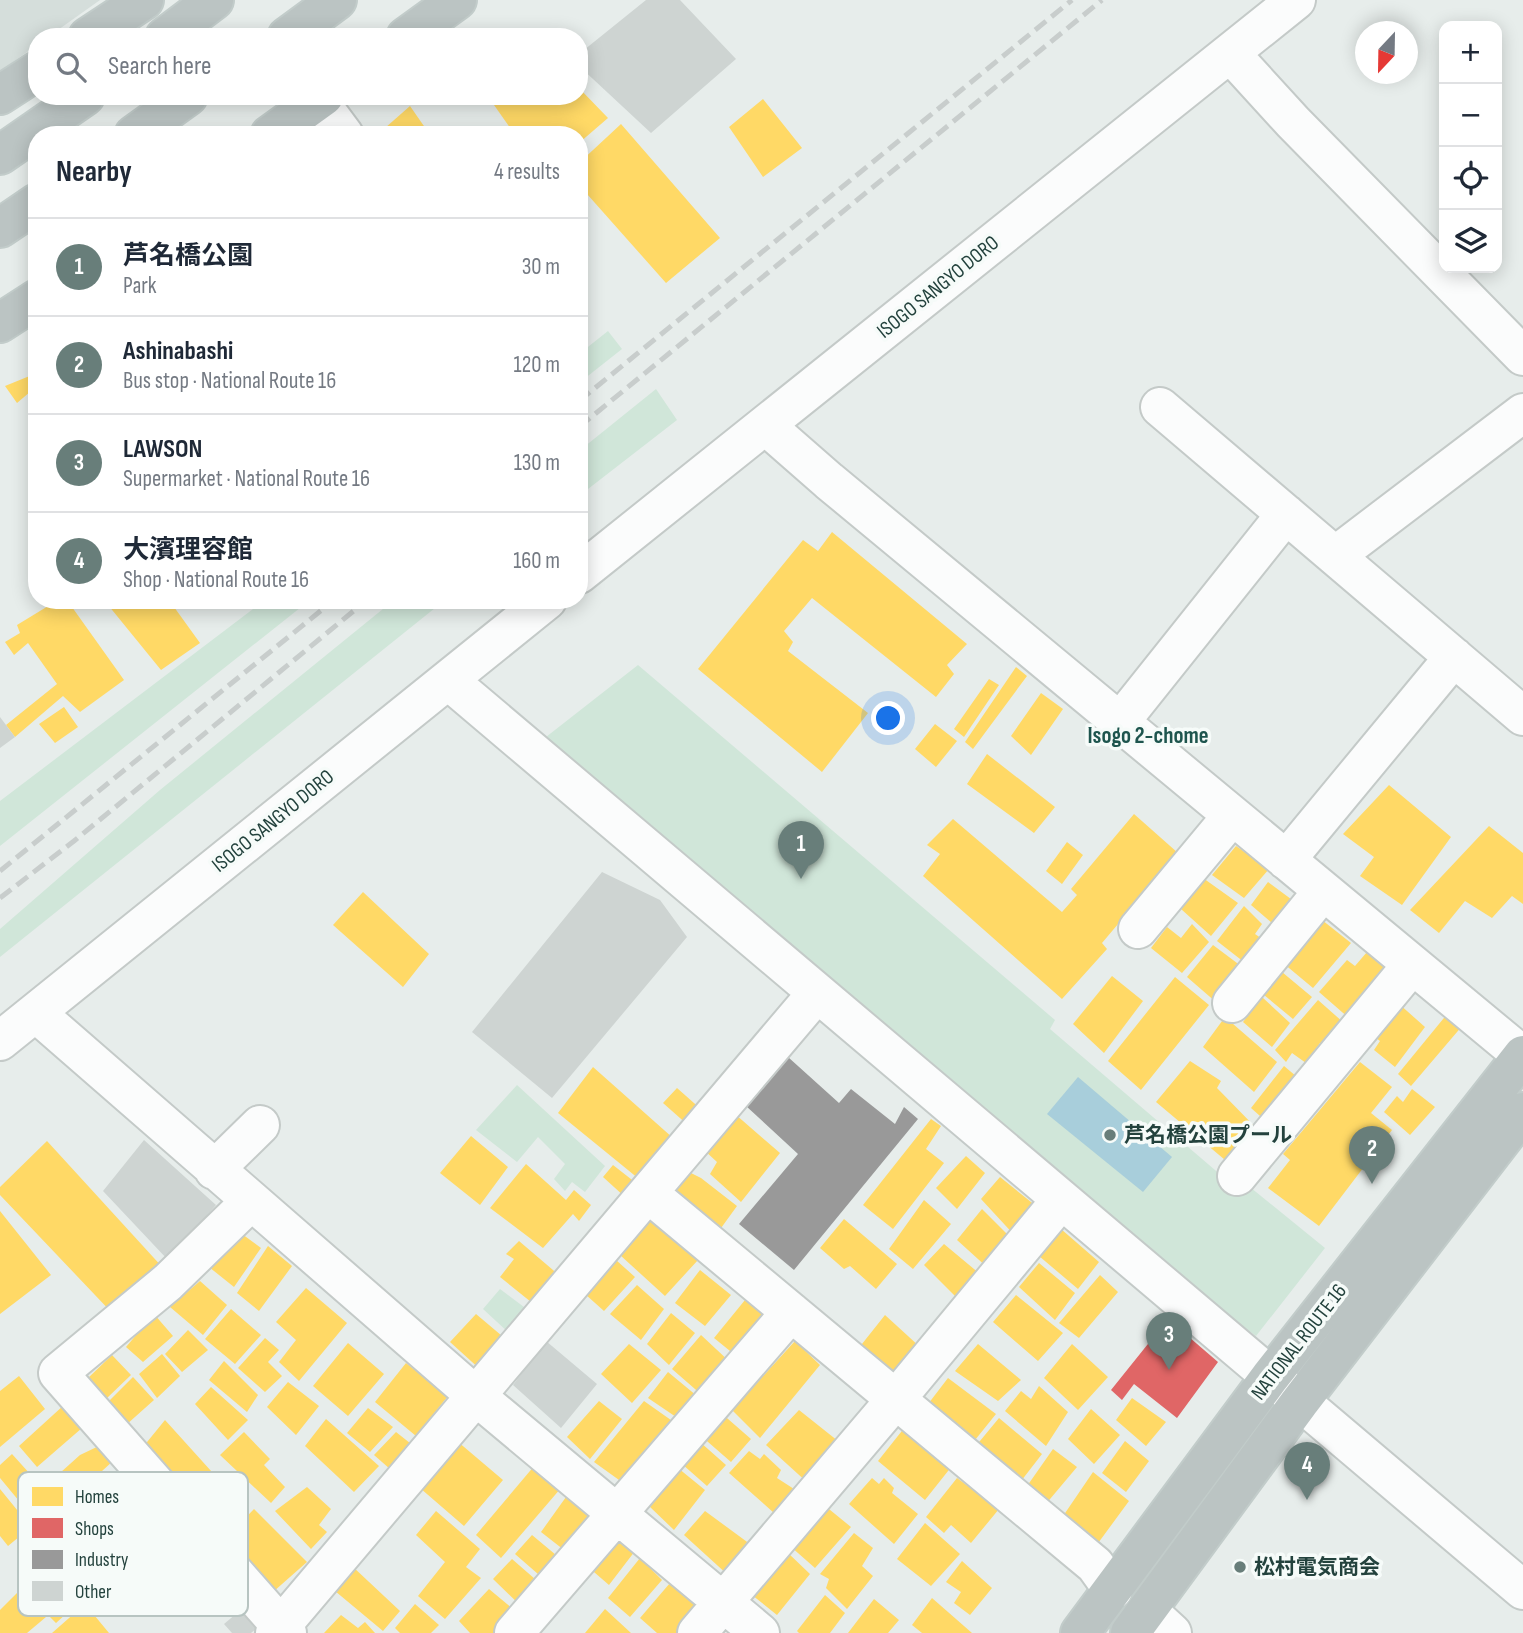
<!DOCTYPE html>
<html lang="en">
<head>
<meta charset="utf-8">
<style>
  body { margin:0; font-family:"Sofia Sans Condensed","Noto Sans JP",sans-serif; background:#f6f6f7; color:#1f2937 }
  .controls { position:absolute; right:21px; top:21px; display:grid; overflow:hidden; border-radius:14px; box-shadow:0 4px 18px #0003 }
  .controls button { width:63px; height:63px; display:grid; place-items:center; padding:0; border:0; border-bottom:2px solid #e0e1e3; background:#fff; color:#1f2937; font:35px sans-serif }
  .compass { position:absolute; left:1355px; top:21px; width:63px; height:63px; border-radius:50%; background:#fff; box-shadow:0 4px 18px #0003; rotate:202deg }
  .you { position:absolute; left:889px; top:719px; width:24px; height:24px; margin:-18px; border:5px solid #fff; border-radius:50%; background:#1a73e8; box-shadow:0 0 0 10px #1a73e833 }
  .badge { display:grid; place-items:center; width:46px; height:46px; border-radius:50%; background:#687e7a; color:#fff; font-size:23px; font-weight:700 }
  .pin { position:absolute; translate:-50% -58px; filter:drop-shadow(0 2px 4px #0008) }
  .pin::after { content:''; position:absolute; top:37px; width:24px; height:21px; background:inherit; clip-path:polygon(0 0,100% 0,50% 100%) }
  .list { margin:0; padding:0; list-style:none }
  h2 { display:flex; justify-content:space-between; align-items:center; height:91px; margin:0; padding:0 28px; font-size:30px }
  h2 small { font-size:23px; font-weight:400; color:#747a83 }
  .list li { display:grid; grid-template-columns:46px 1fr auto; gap:21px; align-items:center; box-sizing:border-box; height:98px; padding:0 28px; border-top:2px solid #e0e1e3 }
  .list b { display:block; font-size:26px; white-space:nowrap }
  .list p { margin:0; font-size:23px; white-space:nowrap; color:#747a83 }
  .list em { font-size:23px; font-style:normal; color:#747a83 }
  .icon { flex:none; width:38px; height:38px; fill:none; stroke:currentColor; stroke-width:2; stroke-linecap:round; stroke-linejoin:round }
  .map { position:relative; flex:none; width:1523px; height:1633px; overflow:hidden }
  .search { position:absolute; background:#fff; box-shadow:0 4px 18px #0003; left:28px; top:28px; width:560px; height:77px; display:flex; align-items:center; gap:18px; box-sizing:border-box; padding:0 24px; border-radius:28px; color:#747a83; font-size:26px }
  .panel { position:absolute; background:#fff; box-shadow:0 4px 18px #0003; left:28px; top:126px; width:560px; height:483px; border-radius:28px }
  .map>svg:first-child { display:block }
  .built { fill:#d5dedb }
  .green { fill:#d0e6d9 }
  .water { fill:#a8cedb }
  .homes { fill:#ffd966 }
  .shops { fill:#e06666 }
  .industry { fill:#999 }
  .building { fill:#ced4d2 }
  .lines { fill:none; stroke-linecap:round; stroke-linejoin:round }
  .minor-casing { stroke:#c4cac8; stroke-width:42 }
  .highway-casing { stroke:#c2ccca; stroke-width:42 }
  .minor { stroke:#fbfcfc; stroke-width:38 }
  .highway { stroke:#bbc4c3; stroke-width:38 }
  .rail { stroke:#c8cdcc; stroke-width:5; stroke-dasharray:14 7; stroke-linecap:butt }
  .poi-dot { fill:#687e7a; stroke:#f6fbf9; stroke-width:2.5 }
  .labels { text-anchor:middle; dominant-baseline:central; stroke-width:7; stroke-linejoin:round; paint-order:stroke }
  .street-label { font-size:21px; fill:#23423d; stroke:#f6fbf9 }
  .poi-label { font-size:21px; font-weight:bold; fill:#23423d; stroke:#f6fbf9; text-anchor:start }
  .neighbourhood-label { font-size:23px; font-weight:bold; fill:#1e554e; stroke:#f6fbf9 }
  .key { fill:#f6fbf9; stroke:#b7c4c1; stroke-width:2 }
  .key-label { font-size:19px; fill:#23423d }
</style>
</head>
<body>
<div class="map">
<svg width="1523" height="1633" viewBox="0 0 1523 1633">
  <rect width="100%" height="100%" fill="#e7edeb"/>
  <path class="built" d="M 0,0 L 100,0 L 48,37 L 37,37 L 37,45 L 0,71 Z"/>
  <path class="green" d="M 608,331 L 622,349 L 579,383 L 579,354 Z
    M 656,389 L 677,420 L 579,496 L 579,451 Z
    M 265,600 L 310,600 L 0,846 L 0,801 Z
    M 394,600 L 445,600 L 0,957 L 0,929 L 160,790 Z
    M 638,665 L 1055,1020 L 1050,1029 L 1222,1176 L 1229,1170 L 1325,1248 L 1256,1336 L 1224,1312 L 546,737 Z
    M 517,1085 L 605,1166 L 585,1192 L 572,1182 L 565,1191 L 554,1179 L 565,1164 L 538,1137 L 517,1162 L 476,1130 Z
    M 500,1289 L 528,1310 L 509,1333 L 483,1309 Z"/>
  <path class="water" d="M 1078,1077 L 1172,1157 L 1143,1192 L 1047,1114 Z"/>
  <path class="homes" d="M 579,88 L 608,118 L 579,143 L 579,135 L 515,135 L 494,105 L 504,96 L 579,96 Z
    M 763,99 L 802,148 L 763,177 L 729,127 Z
    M 410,106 L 426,129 L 419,135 L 377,135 Z
    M 621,124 L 720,238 L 666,283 L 579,185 L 579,163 Z
    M 37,373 L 37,386 L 17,403 L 5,386 Z
    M 832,532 L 967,644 L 947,665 L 954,674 L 936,697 L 812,598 L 784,631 L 793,642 L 788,651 L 868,713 L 822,772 L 698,669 L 803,540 L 818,551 Z
    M 58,600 L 67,600 L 124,680 L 80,712 L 63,696 L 15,737 L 6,725 L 57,684 L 28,643 L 14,655 L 5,642 L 20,633 L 17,625 Z
    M 104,600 L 169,600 L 200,643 L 161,670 Z
    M 1016,667 L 1027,676 L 973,749 L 965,742 Z
    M 989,679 L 999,685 L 964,737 L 954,729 Z
    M 1041,693 L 1063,709 L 1031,755 L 1011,736 Z
    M 64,707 L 78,727 L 55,743 L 39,724 Z
    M 935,724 L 957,741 L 936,767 L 915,749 Z
    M 987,754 L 1055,807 L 1034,833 L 967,784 Z
    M 1389,785 L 1451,837 L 1402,905 L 1360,876 L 1374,857 L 1343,834 Z
    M 1134,814 L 1178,853 L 1102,943 L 1107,949 L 1062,999 L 923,876 L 940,854 L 927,845 L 953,819 L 1062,912 L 1077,895 L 1071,889 Z
    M 1489,826 L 1523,853 L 1523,904 L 1512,896 L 1492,918 L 1465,901 L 1439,933 L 1410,910 Z
    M 1067,842 L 1083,855 L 1062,884 L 1046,871 Z
    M 1236,846 L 1269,869 L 1244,898 L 1212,875 Z
    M 1203,878 L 1238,903 L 1211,936 L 1181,909 Z
    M 1268,882 L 1299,905 L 1280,930 L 1251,905 Z
    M 363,892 L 429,954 L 403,987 L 333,925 Z
    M 1244,906 L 1262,924 L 1255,934 L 1268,943 L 1249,966 L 1217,941 Z
    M 1322,920 L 1351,943 L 1313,988 L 1283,963 Z
    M 1192,924 L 1209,942 L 1182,973 L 1151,948 L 1167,927 L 1181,938 Z
    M 1213,945 L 1245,969 L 1217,1003 L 1187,977 Z
    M 1367,952 L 1390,971 L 1350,1019 L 1319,992 L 1347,960 L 1355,966 Z
    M 1282,972 L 1312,997 L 1293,1019 L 1264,995 Z
    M 1112,976 L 1143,1001 L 1104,1053 L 1073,1024 Z
    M 1175,977 L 1209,1005 L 1141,1090 L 1108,1061 Z
    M 1262,997 L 1290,1023 L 1272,1047 L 1243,1022 Z
    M 1318,1000 L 1344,1023 L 1326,1049 L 1320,1043 L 1306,1063 L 1292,1053 L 1286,1062 L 1275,1050 Z
    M 1398,1003 L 1425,1027 L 1395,1067 L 1374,1050 L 1380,1041 L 1372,1035 Z
    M 1448,1013 L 1463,1025 L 1411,1086 L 1398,1074 Z
    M 1225,1017 L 1277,1062 L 1254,1092 L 1203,1047 Z
    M 1190,1061 L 1221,1081 L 1217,1088 L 1262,1134 L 1231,1165 L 1156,1102 Z
    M 1360,1062 L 1392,1087 L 1371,1113 L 1392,1130 L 1319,1226 L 1268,1188 L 1290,1160 L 1283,1154 Z
    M 1284,1066 L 1303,1082 L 1268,1123 L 1251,1108 Z
    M 593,1067 L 673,1138 L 639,1179 L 558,1113 Z
    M 677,1088 L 703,1111 L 689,1126 L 663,1103 Z
    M 1412,1089 L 1435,1107 L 1410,1135 L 1384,1112 L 1397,1096 L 1403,1102 Z
    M 735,1114 L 780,1153 L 741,1202 L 710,1174 L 717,1162 L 704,1150 Z
    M 931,1119 L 941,1126 L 926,1149 L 944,1163 L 893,1229 L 863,1205 Z
    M 471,1136 L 508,1167 L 480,1205 L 440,1173 Z
    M 47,1141 L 164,1269 L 114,1315 L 0,1195 L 0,1187 Z
    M 966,1156 L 985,1173 L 957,1209 L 936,1188 Z
    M 526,1164 L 566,1200 L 574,1190 L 591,1205 L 579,1221 L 573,1214 L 543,1248 L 490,1208 Z
    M 613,1165 L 636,1183 L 625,1197 L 603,1177 Z
    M 689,1172 L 701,1178 L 737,1206 L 716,1235 L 670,1193 Z
    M 1000,1177 L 1041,1210 L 1017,1238 L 981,1199 Z
    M 924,1200 L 951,1224 L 913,1269 L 889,1249 Z
    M 982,1209 L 1011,1238 L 989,1269 L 957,1240 Z
    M 0,1211 L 51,1275 L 0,1314 Z
    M 844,1219 L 897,1264 L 876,1289 L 850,1266 L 844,1269 L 820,1248 Z
    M 651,1220 L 698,1260 L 665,1296 L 620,1255 Z
    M 1061,1229 L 1099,1262 L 1078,1289 L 1039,1256 Z
    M 242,1234 L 261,1248 L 234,1287 L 209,1267 Z
    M 519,1241 L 560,1276 L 536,1306 L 500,1277 L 514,1259 L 506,1254 Z
    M 944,1244 L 980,1274 L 959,1300 L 924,1265 Z
    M 268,1246 L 292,1266 L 259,1311 L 237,1293 Z
    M 616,1260 L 635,1277 L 604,1311 L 585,1294 Z
    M 1039,1263 L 1075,1293 L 1055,1320 L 1019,1287 Z
    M 700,1270 L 731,1295 L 705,1326 L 675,1303 Z
    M 1100,1275 L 1118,1292 L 1079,1338 L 1059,1323 Z
    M 200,1281 L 227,1305 L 203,1335 L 170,1307 Z
    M 637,1285 L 664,1309 L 641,1340 L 610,1314 Z
    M 306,1288 L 347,1323 L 299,1381 L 279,1362 L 296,1340 L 276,1322 Z
    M 1016,1295 L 1063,1333 L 1038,1361 L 993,1322 Z
    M 745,1300 L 769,1317 L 735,1355 L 714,1338 Z
    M 231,1309 L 261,1335 L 235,1364 L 205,1339 Z
    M 671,1313 L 695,1333 L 669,1365 L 647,1344 Z
    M 154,1314 L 173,1336 L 143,1362 L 126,1347 Z
    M 476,1314 L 508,1341 L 482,1371 L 450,1342 Z
    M 885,1315 L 920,1347 L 893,1379 L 858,1349 Z
    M 188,1330 L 208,1350 L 182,1372 L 165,1354 Z
    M 701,1335 L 731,1363 L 703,1396 L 672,1369 Z
    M 265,1338 L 279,1350 L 268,1362 L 282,1376 L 265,1392 L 238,1368 Z
    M 795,1341 L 820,1365 L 760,1438 L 732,1410 Z
    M 348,1343 L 384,1374 L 348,1416 L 313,1386 Z
    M 629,1344 L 661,1370 L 632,1403 L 601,1374 Z
    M 978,1344 L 1021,1380 L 998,1401 L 955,1371 Z
    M 1072,1344 L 1108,1377 L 1078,1410 L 1044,1378 Z
    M 162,1354 L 180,1376 L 157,1398 L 139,1374 Z
    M 112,1355 L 131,1375 L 106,1399 L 87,1379 Z
    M 224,1361 L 258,1395 L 247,1412 L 209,1380 Z
    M 406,1363 L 448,1396 L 416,1436 L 375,1402 Z
    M 668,1372 L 697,1396 L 679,1419 L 648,1398 Z
    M 19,1376 L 45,1409 L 0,1447 L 0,1391 Z
    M 133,1377 L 154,1400 L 126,1425 L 108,1402 Z
    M 948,1378 L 996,1414 L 971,1445 L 925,1408 Z
    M 288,1382 L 319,1406 L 296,1435 L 267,1407 Z
    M 1039,1386 L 1068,1412 L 1046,1446 L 1005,1411 L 1021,1391 L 1031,1399 Z
    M 211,1387 L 248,1420 L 228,1440 L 195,1404 Z
    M 1132,1398 L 1166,1422 L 1146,1446 L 1116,1420 Z
    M 599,1401 L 622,1419 L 590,1459 L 567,1437 Z
    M 644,1401 L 678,1425 L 633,1490 L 594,1462 Z
    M 64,1405 L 82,1428 L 37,1467 L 19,1446 Z
    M 368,1408 L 393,1427 L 370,1452 L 347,1433 Z
    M 1091,1409 L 1120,1435 L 1094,1464 L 1068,1439 Z
    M 799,1410 L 843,1445 L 809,1484 L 766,1445 Z
    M 720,1412 L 751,1439 L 731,1462 L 700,1435 Z
    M 999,1418 L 1042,1454 L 1018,1485 L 975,1447 Z
    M 326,1419 L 379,1466 L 354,1492 L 305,1446 Z
    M 165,1420 L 221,1482 L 197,1507 L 143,1447 Z
    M 905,1427 L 952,1466 L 925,1500 L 878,1461 Z
    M 244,1432 L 270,1459 L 264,1465 L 285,1487 L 271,1503 L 220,1455 Z
    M 396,1432 L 420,1451 L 398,1476 L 374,1455 Z
    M 457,1441 L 503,1480 L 464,1526 L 420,1488 Z
    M 1125,1441 L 1149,1461 L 1126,1492 L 1102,1473 Z
    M 700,1442 L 726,1465 L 707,1486 L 682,1464 Z
    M 101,1445 L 113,1461 L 68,1502 L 51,1481 L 80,1455 Z
    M 1053,1449 L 1077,1467 L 1045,1505 L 1025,1489 Z
    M 749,1451 L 760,1459 L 764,1454 L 781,1470 L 777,1478 L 794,1489 L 774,1513 L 729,1473 Z
    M 12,1454 L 49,1495 L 29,1513 L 0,1478 L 0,1465 Z
    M 535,1465 L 561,1488 L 501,1558 L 476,1535 Z
    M 678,1468 L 705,1490 L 674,1530 L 649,1506 Z
    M 1093,1472 L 1129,1501 L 1093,1550 L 1059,1522 Z
    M 872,1478 L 879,1484 L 884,1478 L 894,1488 L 892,1493 L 918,1514 L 894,1544 L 849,1504 Z
    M 957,1478 L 999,1509 L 971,1543 L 951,1525 L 944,1533 L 926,1517 Z
    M 307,1487 L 331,1509 L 319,1525 L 327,1532 L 311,1549 L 275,1511 Z
    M 0,1489 L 31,1527 L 8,1546 L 0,1536 Z
    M 566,1497 L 590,1517 L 564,1550 L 541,1532 Z
    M 824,1505 L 851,1527 L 815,1568 L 790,1546 Z
    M 254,1509 L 307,1562 L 273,1592 L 225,1539 Z
    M 436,1511 L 480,1549 L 466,1567 L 481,1578 L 445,1619 L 418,1596 L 445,1562 L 416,1535 Z
    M 705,1511 L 754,1547 L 729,1576 L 684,1535 Z
    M 925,1523 L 960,1554 L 931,1586 L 897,1559 Z
    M 854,1533 L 873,1548 L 862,1566 L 873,1576 L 847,1609 L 826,1588 L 829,1579 L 820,1574 Z
    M 611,1534 L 635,1551 L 609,1585 L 587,1566 Z
    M 532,1535 L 562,1560 L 546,1581 L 515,1554 Z
    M 787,1552 L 810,1574 L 777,1615 L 752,1595 Z
    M 640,1558 L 662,1580 L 630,1617 L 608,1598 Z
    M 512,1559 L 543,1586 L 524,1609 L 493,1579 Z
    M 55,1560 L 87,1595 L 56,1623 L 49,1616 L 55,1610 L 39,1592 L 44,1588 L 35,1577 Z
    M 962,1561 L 992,1588 L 970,1615 L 954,1603 L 961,1592 L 946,1582 Z
    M 352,1566 L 400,1611 L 383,1631 L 335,1591 Z
    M 670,1583 L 701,1610 L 681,1633 L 657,1633 L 640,1618 Z
    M 21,1589 L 46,1617 L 27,1633 L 0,1633 L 0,1610 Z
    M 489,1589 L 520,1615 L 507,1633 L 470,1633 L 459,1621 Z
    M 825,1595 L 845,1613 L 830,1633 L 799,1633 L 797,1631 Z
    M 932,1598 L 972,1633 L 922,1633 L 912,1625 Z
    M 874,1599 L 899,1620 L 888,1633 L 848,1633 Z
    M 85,1604 L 109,1633 L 52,1633 Z
    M 415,1604 L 439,1625 L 431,1633 L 400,1633 L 395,1628 Z
    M 605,1609 L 631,1633 L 585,1633 Z
    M 341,1615 L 358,1628 L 365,1622 L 375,1633 L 324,1633 Z"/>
  <path class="shops" d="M 1168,1319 L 1218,1362 L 1177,1418 L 1134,1384 L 1122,1400 L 1111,1390 Z"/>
  <path class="industry" d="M 788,1057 L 839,1103 L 851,1089 L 895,1124 L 904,1107 L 918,1119 L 794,1270 L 739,1224 L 798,1154 L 746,1106 Z"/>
  <path class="building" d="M 646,0 L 680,0 L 736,59 L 651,133 L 579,66 L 579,54 Z
    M 0,717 L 15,737 L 0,748 Z
    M 602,872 L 660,900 L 687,937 L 552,1098 L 472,1032 Z
    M 144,1140 L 216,1205 L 168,1260 L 103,1191 Z
    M 546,1341 L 597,1384 L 561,1428 L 513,1385 Z
    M 243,1608 L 258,1627 L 251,1633 L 232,1633 L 224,1624 Z"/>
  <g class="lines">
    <g class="minor-casing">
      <path id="minor" d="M 1230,53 L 1293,122 L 1523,356
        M 318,100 L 344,135
        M 1160,407 L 1523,716
        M 765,425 L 829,481 L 1523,1056
        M 1335,556 L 1523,413
        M 579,574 L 1296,0
        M 448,680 L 1523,1590
        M 1120,722 L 1286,514
        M 1286,860 L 1454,657
        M 1138,929 L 1232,816
        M 1232,1003 L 1323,891
        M 36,1013 L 476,1396 L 760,1633
        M 0,1041 L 547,600
        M 214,1170 L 260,1125
        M 1237,1176 L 1412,965
        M 648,1193 L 1095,1565 L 1113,1590
        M 250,1202 L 168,1282 L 58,1373 L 287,1633
        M 1148,1611 L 1172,1633
        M 275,1633 L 817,993
        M 514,1633 L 791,1312
        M 697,1633 L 896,1399 L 1061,1200"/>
    </g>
    <g class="highway-casing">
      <path id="highway" d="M 88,37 L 144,0
        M 165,37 L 214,0
        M 287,37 L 337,0
        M 406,37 L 457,0
        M 0,95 L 37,71
        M 134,135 L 188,96
        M 270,135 L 324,96
        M 0,155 L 85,96
        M 0,228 L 37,203
        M 0,323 L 37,299
        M 1080,1633 L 1270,1377 L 1523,1055
        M 1130,1633 L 1299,1403 L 1523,1112"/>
    </g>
    <use href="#minor" class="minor"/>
    <use href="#highway" class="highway"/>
    <path class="rail" d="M 579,401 L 1072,0
      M 579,427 L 1102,0
      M 0,871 L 334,600
      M 0,898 L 74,841 L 367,600"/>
  </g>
  <g class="poi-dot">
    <circle cx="1110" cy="1135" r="7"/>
    <circle cx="1240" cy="1567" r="7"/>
  </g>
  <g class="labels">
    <g class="street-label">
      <text transform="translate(938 287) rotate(-39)">ISOGO SANGYO DORO</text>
      <text transform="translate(273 821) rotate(-39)">ISOGO SANGYO DORO</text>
      <text transform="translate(1299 1342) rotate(-52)">NATIONAL ROUTE 16</text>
    </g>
    <g class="poi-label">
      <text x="1124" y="1135">芦名橋公園プール</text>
      <text x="1254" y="1567">松村電気商会</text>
    </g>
    <g class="neighbourhood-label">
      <text x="1148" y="736">Isogo 2-chome</text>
    </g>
  </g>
  <rect x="18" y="1472" width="230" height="144" rx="10" class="key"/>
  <rect x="32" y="1487" width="31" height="19" fill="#ffd966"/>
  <rect x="32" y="1518" width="31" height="20" fill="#e06666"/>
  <rect x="32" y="1550" width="31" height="19" fill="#999"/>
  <rect x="32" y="1581" width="31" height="20" fill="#ced4d2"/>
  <g class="key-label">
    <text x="75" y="1503">Homes</text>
    <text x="75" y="1535">Shops</text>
    <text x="75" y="1566">Industry</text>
    <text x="75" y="1598">Other</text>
  </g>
</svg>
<div class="controls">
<button>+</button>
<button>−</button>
<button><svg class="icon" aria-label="locate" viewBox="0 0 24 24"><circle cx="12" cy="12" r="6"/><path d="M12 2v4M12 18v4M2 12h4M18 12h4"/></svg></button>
<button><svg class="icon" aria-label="layers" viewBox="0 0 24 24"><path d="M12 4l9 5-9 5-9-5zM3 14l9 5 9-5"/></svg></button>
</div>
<svg class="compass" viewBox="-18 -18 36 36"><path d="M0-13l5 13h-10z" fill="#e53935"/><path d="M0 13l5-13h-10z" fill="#747a83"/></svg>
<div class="you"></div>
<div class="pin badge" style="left:801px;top:879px">1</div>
<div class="pin badge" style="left:1372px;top:1184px">2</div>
<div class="pin badge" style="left:1169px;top:1370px">3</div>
<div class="pin badge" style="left:1307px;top:1500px">4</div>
<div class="search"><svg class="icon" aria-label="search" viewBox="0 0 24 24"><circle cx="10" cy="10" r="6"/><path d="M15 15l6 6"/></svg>Search here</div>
<section class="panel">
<h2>Nearby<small>4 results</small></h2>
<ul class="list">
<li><span class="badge">1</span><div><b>芦名橋公園</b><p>Park</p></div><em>30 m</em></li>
<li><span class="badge">2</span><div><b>Ashinabashi</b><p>Bus stop · National Route 16</p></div><em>120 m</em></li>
<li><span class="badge">3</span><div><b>LAWSON</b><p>Supermarket · National Route 16</p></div><em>130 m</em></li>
<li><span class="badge">4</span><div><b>大濱理容館</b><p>Shop · National Route 16</p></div><em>160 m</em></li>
</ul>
</section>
</div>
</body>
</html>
